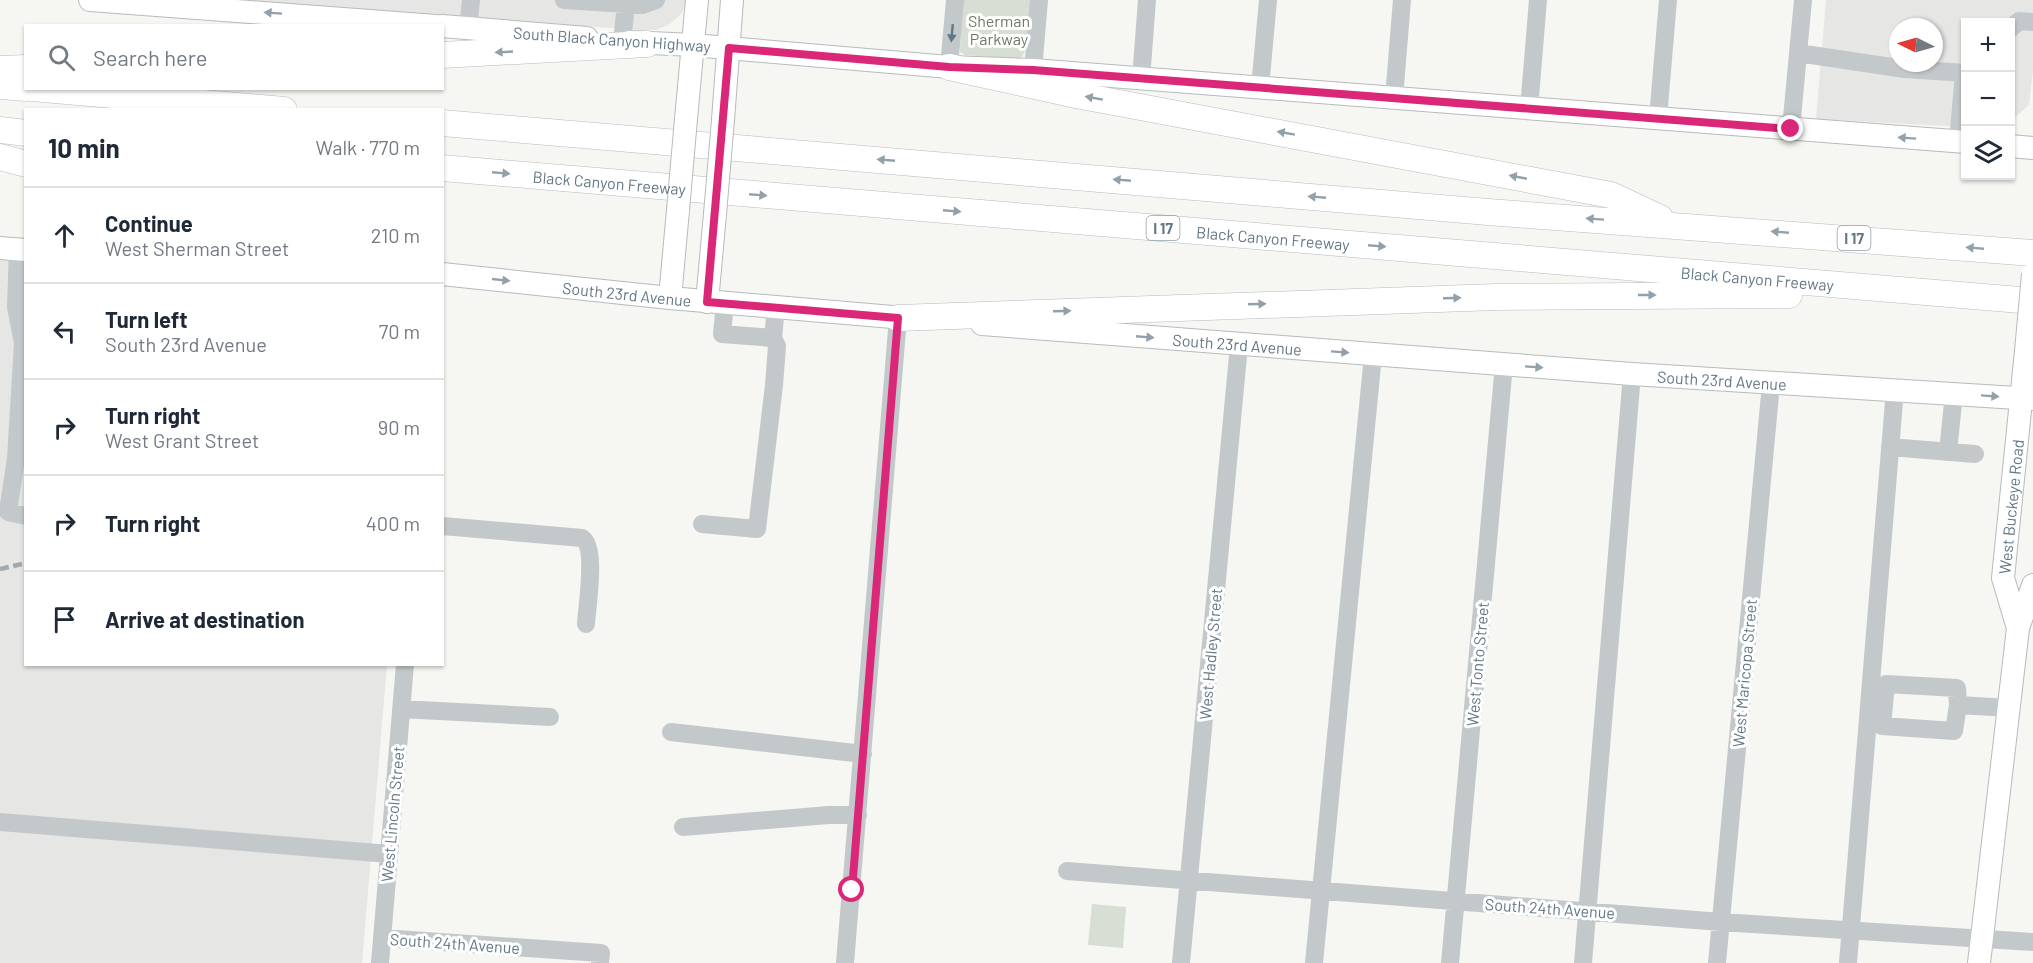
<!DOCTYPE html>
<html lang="en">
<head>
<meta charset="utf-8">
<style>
  body { margin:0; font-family:Barlow,sans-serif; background:#f6f6f7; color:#1f2937 }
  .controls { position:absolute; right:18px; top:18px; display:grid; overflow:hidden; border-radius:0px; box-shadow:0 2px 4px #0004 }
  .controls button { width:54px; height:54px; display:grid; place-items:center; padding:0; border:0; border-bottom:2px solid #e0e1e3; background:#fff; color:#1f2937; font:30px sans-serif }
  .compass { position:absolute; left:1889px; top:18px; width:54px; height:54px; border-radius:50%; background:#fff; box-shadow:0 2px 4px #0004; rotate:275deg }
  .stop { position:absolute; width:18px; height:18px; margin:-14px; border:4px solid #db2777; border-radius:50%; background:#fff }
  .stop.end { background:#db2777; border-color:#fff; box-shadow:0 2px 6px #0008 }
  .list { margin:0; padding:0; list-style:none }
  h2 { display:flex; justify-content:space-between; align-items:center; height:78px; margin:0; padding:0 24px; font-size:26px }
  h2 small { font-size:20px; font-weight:400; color:#747a83 }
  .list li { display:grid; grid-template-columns:39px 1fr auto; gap:18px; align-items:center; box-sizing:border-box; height:96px; padding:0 24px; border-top:2px solid #e0e1e3 }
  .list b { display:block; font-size:22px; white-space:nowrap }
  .list p { margin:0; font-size:20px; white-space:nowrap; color:#747a83 }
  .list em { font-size:20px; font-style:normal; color:#747a83 }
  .icon { flex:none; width:33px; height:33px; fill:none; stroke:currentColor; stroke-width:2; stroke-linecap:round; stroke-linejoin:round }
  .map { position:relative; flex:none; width:2033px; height:963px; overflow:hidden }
  .search { position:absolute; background:#fff; box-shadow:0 2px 4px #0004; left:24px; top:24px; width:420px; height:66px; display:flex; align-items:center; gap:15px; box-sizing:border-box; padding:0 21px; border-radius:0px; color:#747a83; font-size:22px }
  .panel { position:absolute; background:#fff; box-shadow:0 2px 4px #0004; left:24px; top:108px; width:420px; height:558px; border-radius:0px }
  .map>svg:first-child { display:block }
  .built { fill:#e6e7e5; fill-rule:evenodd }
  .green { fill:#d7ded3 }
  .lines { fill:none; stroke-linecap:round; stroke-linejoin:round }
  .major-casing { stroke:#b6bbbe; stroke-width:24 }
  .highway-casing { stroke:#b7bbbe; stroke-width:27 }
  .minor { stroke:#c3c8ca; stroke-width:18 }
  .major { stroke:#fff; stroke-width:22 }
  .highway { stroke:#fff; stroke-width:26 }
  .rail { stroke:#a1a9ae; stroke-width:4.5; stroke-dasharray:9 4.5; stroke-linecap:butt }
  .major-bridge-casing { stroke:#b6bbbe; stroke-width:24; stroke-linecap:butt }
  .major-bridge { stroke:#fff; stroke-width:22 }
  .oneway { fill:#92a0aa }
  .oneway2 { fill:#637885 }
  .route { stroke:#db2777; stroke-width:8 }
  .labels { text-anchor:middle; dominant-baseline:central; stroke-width:6; stroke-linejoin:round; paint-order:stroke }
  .shield { fill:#fff; stroke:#92a0aa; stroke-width:1.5 }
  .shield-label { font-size:15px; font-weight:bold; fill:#637885 }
  .park-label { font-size:16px; fill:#697c62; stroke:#fff }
  .street-label { font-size:16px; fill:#637885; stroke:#fff }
</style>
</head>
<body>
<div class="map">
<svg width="2033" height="963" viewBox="0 0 2033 963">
  <rect width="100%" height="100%" fill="#f6f6f2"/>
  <path class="built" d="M 228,0 L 687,0 L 682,13 L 670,24 L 656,30 L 639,30 Z
    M 1826,0 L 2033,0 L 2033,70 L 2029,105 L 2011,121 L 2010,22 L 1966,22 L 1965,127 L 1816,119 ZM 1898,27 L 1934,27 L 1934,63 L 1898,63 Z
    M 0,256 L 25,258 L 26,664 L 387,665 L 362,963 L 0,963 Z"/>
  <path class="green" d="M 962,0 L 1032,0 L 1026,48 L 1022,57 L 1017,59 L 965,55 L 960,52 Z
    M 1092,904 L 1126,907 L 1123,948 L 1088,945 Z"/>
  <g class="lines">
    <g class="major-casing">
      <g id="major">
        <path d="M 90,0 L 436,26"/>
        <path d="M 442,26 L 587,38"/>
        <path d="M 629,42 L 693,45 L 949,67 L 1033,70 L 1966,142"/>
        <path d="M 686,119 L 697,0"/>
        <path d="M 723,120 L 732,0"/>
        <path d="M 2010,146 L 2033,148"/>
        <path d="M 0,248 L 26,250"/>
        <path id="s1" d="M 442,274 L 670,298 L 916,319"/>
        <path d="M 670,298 L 678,210"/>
        <path d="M 707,302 L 715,214"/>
        <path id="s2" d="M 982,324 L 1632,374 L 2033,399"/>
        <path id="s3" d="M 2018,628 L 2003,578 L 2026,351"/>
        <path d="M 1979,963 L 2018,628 L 2033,585"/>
      </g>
    </g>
    <g class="highway-casing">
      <g id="highway">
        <path d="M 442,55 L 647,44"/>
        <path d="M 949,67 L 1076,95 L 1611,195 L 1660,218"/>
        <path d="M 0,69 L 26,68"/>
        <path d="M 0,86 L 26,88"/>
        <path d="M 32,88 L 284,110"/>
        <path d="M 442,123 L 1488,212 L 2033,253"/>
        <path d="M 0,130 L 26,133"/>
        <path d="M 0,157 L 26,164"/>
        <path id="s4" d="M 442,168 L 2033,301"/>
        <path d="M 898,318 L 1496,297 L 1789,295"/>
      </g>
    </g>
    <path class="minor" d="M 564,0 L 642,5 L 656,0
      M 468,28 L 471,0
      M 2010,29 L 2019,21 L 2033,22
      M 622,42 L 626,4
      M 1798,53 L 1905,69 L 1966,73
      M 949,67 L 955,0
      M 1033,70 L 1039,0
      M 1141,79 L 1147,0
      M 1260,88 L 1268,0
      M 1394,98 L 1402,0
      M 1529,109 L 1538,0
      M 1658,118 L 1668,0
      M 1791,129 L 1803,0
      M 1958,142 L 1964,73
      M 18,249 L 16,307 L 23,343 L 16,458 L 8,512 L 26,516
      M 725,303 L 722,334 L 773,338 L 776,307
      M 1890,447 L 1975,454
      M 1948,452 L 1954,393
      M 702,524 L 757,529 L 774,385 L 777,346 L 773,338
      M 442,526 L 582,538 C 597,547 587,606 586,624
      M 1958,705 L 1954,731 L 1882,726 L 1886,684 L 1957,688 L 1958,705 L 2009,708
      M 401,709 L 550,717
      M 671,732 L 863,754
      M 0,822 L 389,854
      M 683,827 L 829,815 L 858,815
      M 1067,871 L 1721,922 L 2033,942
      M 382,938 L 601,953 L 600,963
      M 380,963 L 405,664
      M 845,963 L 898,318
      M 1181,963 L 1239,345
      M 1314,963 L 1373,355
      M 1450,963 L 1504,364
      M 1583,963 L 1632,374
      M 1717,963 L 1771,384
      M 1848,963 L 1895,389"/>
    <use href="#major" class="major"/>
    <use href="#highway" class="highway"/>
    <path class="rail" d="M 0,569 L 26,563"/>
    <g class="major-bridge-casing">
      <path id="major-bridge" d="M 678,210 L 686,119
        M 715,214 L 723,120
        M 2026,351 L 2033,274"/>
    </g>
    <use href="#major-bridge" class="major-bridge"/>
  </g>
  <defs><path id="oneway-solid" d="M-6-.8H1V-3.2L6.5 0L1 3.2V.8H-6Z" transform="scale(1.5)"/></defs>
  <g class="oneway">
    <use href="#oneway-solid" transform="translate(273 13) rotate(-176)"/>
    <use href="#oneway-solid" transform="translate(504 52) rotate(177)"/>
    <use href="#oneway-solid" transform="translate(1094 98) rotate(-170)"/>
    <use href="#oneway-solid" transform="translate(1286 133) rotate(-170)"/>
    <use href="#oneway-solid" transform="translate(1907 138) rotate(-176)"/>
    <use href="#oneway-solid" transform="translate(886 160) rotate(-175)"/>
    <use href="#oneway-solid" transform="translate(501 173) rotate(5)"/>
    <use href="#oneway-solid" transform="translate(1518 177) rotate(-169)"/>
    <use href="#oneway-solid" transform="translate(1122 180) rotate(-175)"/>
    <use href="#oneway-solid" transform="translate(758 195) rotate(5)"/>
    <use href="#oneway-solid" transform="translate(1317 197) rotate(-175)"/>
    <use href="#oneway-solid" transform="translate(952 211) rotate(5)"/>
    <use href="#oneway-solid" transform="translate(1595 219) rotate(-176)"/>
    <use href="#oneway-solid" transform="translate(1780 232) rotate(-175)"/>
    <use href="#oneway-solid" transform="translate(1377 246) rotate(5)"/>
    <use href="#oneway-solid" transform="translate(1975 248) rotate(-175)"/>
    <use href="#oneway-solid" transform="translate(501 280) rotate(6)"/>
    <use href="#oneway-solid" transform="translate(1647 295)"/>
    <use href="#oneway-solid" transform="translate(1452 298) rotate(-2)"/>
    <use href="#oneway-solid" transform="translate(1257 304) rotate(-2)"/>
    <use href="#oneway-solid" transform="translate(1062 311) rotate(-2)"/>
    <use href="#oneway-solid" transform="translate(1145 337) rotate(5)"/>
    <use href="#oneway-solid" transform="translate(1340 352) rotate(4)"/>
    <use href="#oneway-solid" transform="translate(1534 367) rotate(4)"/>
    <use href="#oneway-solid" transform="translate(1990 396) rotate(4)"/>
  </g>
  <use class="oneway2" href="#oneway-solid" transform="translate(952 33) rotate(95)"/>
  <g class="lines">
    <path class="route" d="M 852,890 L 898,318 L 707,302 L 729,48 L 949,67 L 1033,70 L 1791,129"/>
  </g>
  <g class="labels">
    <g class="shield">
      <rect x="1146.5" y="216" width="33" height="24" rx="4.5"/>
      <rect x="1837.5" y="226" width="33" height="24" rx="4.5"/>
    </g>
    <g class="shield-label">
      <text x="1163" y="228">I 17</text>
      <text x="1854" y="238">I 17</text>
    </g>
    <g class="park-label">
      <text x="999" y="20">Sherman<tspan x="999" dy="18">Parkway</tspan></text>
    </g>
    <g class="street-label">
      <text transform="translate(612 39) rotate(4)">South Black Canyon Highway</text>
      <text stroke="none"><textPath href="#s4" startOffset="168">Black Canyon Freeway</textPath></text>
      <text stroke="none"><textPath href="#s4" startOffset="834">Black Canyon Freeway</textPath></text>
      <text stroke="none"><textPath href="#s4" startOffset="1320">Black Canyon Freeway</textPath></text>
      <text stroke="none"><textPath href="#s1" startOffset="186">South 23rd Avenue</textPath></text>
      <text stroke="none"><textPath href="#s2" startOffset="256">South 23rd Avenue</textPath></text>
      <text stroke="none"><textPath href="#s2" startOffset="742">South 23rd Avenue</textPath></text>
      <text stroke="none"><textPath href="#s3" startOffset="124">West Buckeye Road</textPath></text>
      <text transform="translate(1210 654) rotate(-85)">West Hadley Street</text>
      <text transform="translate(1477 664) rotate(-85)">West Tonto Street</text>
      <text transform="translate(1744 673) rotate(-85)">West Maricopa Street</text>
      <text transform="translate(392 814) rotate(-85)">West Lincoln Street</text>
      <text transform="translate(1550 908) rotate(4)">South 24th Avenue</text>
      <text transform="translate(455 943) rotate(4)">South 24th Avenue</text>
    </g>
  </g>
</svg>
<div class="controls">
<button>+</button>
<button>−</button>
<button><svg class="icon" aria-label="layers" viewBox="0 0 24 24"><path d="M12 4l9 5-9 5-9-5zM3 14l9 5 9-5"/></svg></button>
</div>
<svg class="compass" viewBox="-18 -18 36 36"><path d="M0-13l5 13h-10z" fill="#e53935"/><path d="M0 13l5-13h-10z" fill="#747a83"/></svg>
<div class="stop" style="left:852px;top:890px"></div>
<div class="stop end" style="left:1791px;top:129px"></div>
<div class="search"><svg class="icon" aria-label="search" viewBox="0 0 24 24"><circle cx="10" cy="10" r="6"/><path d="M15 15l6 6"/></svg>Search here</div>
<section class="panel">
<h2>10 min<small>Walk · 770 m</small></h2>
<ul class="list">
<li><svg class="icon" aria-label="ahead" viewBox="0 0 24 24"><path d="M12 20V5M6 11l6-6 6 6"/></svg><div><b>Continue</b><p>West Sherman Street</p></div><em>210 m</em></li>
<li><svg class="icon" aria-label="left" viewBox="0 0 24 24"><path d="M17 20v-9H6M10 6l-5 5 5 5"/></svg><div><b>Turn left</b><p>South 23rd Avenue</p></div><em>70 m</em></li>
<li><svg class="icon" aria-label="right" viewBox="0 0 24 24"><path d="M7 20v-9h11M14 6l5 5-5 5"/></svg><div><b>Turn right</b><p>West Grant Street</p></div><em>90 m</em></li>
<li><svg class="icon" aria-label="right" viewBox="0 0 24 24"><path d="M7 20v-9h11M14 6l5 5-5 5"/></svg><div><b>Turn right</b></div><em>400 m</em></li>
<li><svg class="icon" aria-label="arrive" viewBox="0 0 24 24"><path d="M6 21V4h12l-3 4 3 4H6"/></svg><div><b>Arrive at destination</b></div></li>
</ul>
</section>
</div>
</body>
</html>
